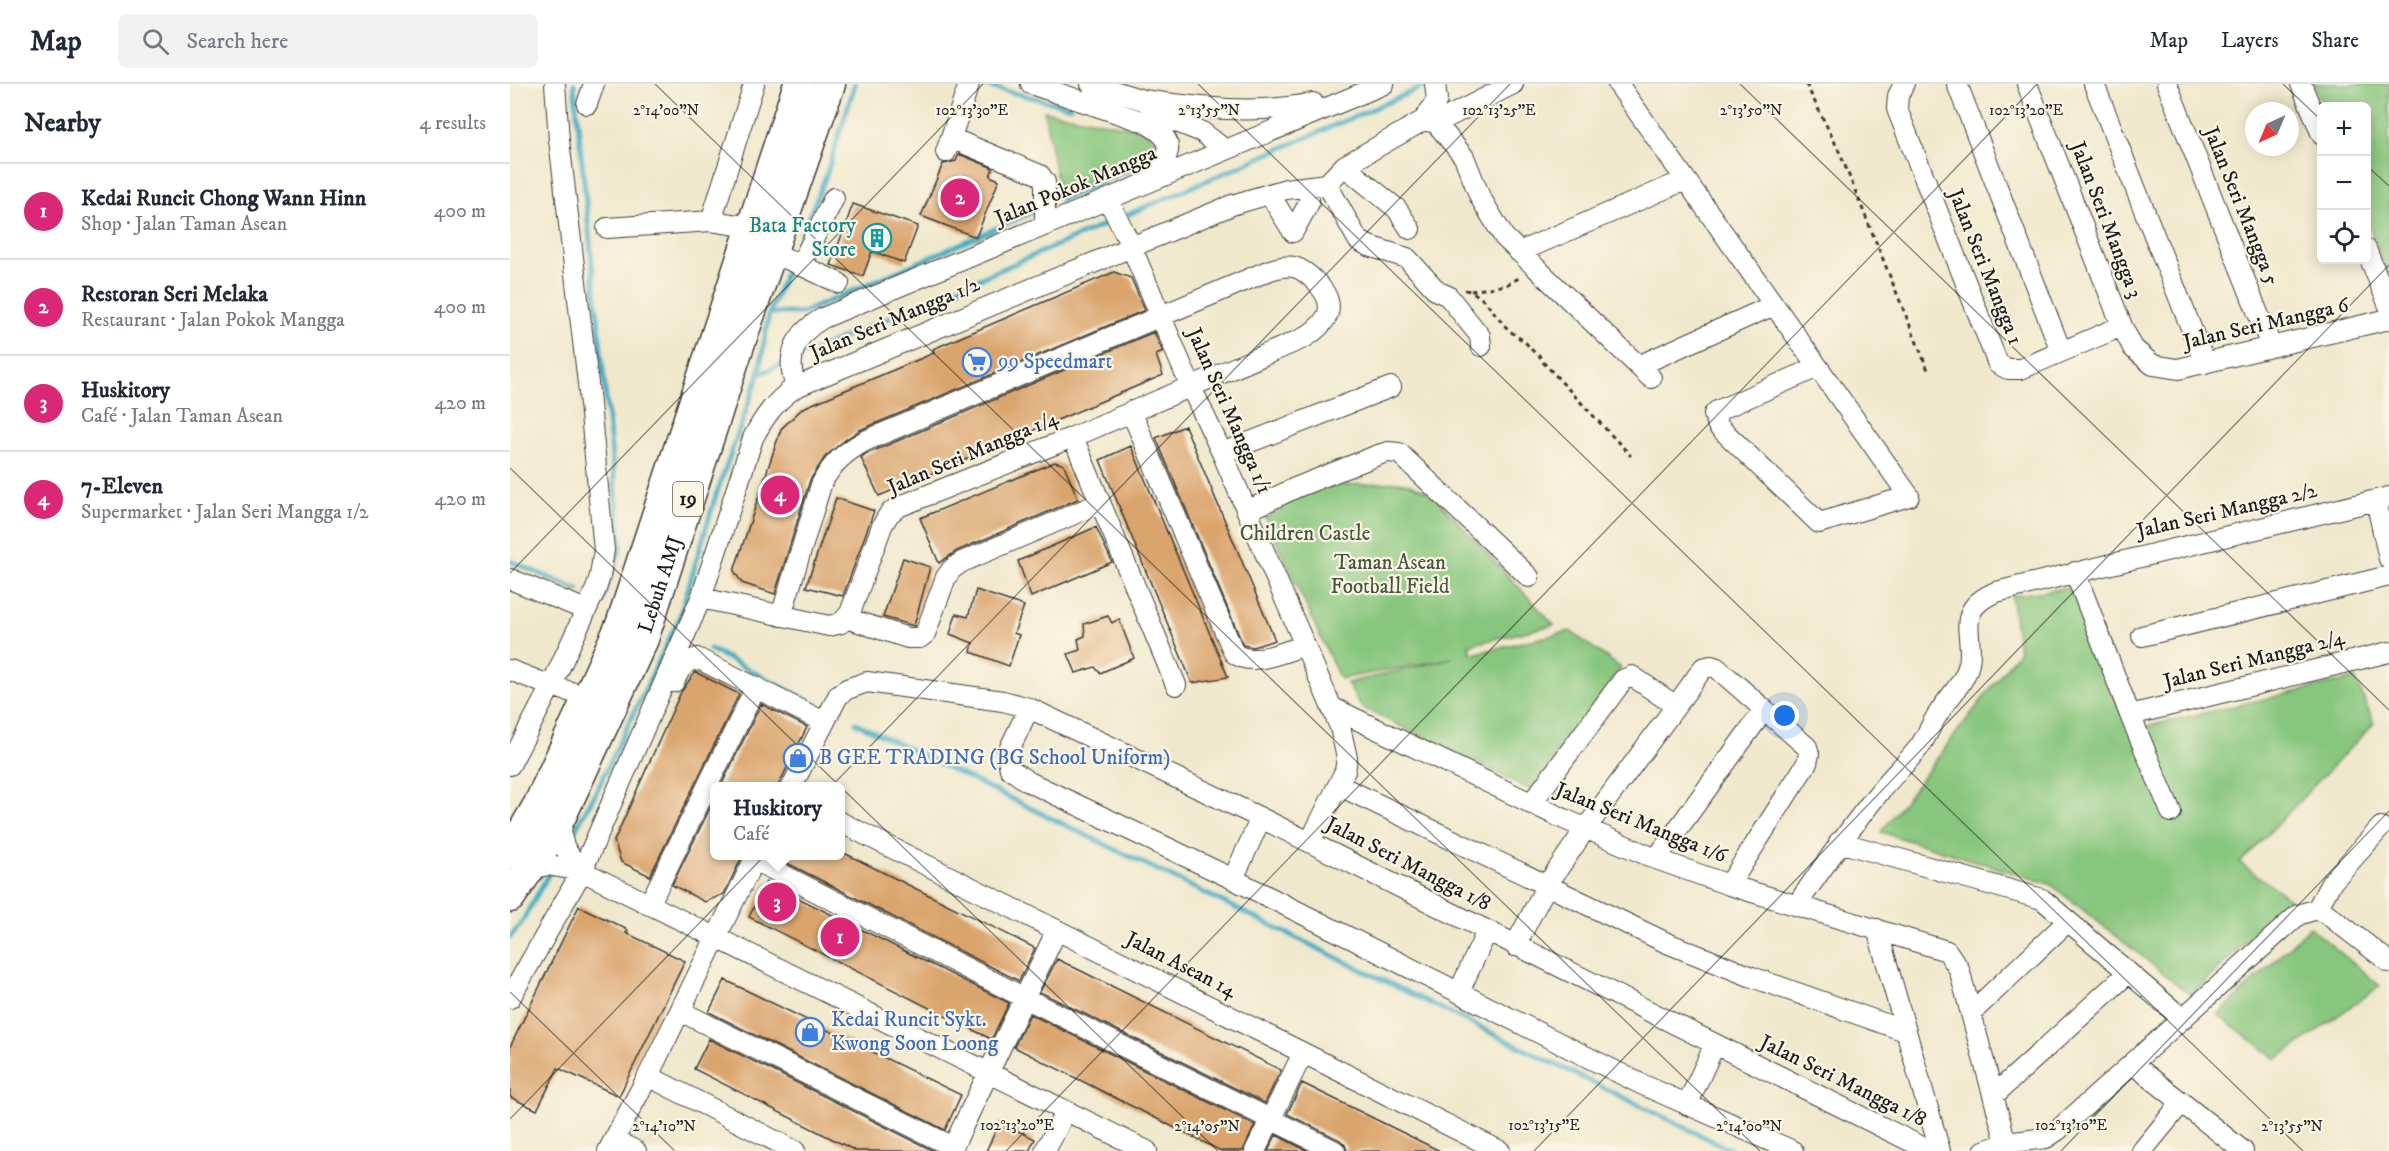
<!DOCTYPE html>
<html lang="en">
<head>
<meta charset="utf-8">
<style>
  body { margin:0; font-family:"IM FELL DW Pica",serif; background:#f2f2f3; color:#1f2937 }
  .controls { position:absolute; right:18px; top:18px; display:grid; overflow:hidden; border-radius:9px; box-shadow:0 3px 15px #0003 }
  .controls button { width:54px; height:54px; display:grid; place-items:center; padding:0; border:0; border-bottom:2px solid #e0e1e3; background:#fff; color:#1f2937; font:30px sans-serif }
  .compass { position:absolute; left:1735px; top:18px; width:54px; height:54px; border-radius:50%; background:#fff; box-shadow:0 3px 15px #0003; rotate:224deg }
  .you { position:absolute; left:1275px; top:632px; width:21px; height:21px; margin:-15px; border:4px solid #fff; border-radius:50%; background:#1a73e8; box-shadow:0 0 0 9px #1a73e833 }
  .badge { display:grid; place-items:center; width:39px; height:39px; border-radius:50%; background:#db2777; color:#fff; font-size:20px; font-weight:700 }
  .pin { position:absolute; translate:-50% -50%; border:3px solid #fff; box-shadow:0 2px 6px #0006 }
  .popup { position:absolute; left:200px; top:698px; width:135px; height:78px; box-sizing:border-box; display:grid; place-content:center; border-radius:9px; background:#fff; filter:drop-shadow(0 2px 4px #0005); font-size:20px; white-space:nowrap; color:#747a83 }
  .popup b { font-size:22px; color:#1f2937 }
  .popup::after { content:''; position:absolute; left:50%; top:100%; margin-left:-12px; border:12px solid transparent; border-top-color:#fff }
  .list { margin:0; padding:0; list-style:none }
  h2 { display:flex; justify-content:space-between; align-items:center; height:78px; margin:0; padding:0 24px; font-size:26px }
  h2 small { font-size:20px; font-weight:400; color:#747a83 }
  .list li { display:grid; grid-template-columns:39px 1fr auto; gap:18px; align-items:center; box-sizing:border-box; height:96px; padding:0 24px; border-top:2px solid #e0e1e3 }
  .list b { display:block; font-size:22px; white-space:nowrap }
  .list p { margin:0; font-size:20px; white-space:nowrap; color:#747a83 }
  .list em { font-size:20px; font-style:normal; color:#747a83 }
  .icon { flex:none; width:33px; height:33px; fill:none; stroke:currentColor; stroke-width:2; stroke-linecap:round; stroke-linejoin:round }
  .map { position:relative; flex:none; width:1879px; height:1067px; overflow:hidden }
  header { display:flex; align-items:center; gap:36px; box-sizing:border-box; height:84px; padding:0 30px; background:#fff; border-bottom:2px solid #e0e1e3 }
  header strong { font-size:28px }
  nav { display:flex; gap:33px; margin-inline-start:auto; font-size:21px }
  .search { width:420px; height:54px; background:#f2f2f3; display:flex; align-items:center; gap:15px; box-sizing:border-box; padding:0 21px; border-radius:9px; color:#747a83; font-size:22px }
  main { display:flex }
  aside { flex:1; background:#fff }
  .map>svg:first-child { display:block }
  .green { fill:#87c67d; stroke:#52714c; stroke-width:1.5 }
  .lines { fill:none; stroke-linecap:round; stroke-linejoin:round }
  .stream { stroke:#44adc4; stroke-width:5 }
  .building { fill:#daa46d }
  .minor-casing { stroke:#3c3b36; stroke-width:22 }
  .highway-casing { stroke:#3c3b36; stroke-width:33 }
  .path { stroke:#3c3b36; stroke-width:3; stroke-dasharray:4.5 4.5; stroke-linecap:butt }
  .minor { stroke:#fff; stroke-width:20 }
  .highway { stroke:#fff; stroke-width:30 }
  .ticks { fill:none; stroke:#1c1c1c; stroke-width:1.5; stroke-opacity:0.45 }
  .labels { text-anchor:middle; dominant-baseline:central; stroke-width:4.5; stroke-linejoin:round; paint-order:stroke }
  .shield { fill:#fcf5e5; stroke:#5f5d58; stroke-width:1.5 }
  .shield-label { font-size:20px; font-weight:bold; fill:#1c1c1c }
  .street-label { font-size:21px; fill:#1c1c1c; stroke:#fcf5e5 }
  .culture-label { font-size:21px; fill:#0d838f; stroke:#fcf5e5; text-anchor:end }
  .shop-label { font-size:21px; fill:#366cbe; stroke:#fcf5e5; text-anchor:start }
  .park-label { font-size:21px; fill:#41583e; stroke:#fcf5e5 }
  .ticks-label { font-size:15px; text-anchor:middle; fill:#1c1c1c; stroke:#fcf5e5; stroke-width:4.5; stroke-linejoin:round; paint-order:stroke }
</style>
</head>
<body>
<header>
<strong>Map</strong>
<div class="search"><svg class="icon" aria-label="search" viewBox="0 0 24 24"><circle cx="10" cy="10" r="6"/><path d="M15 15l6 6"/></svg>Search here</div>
<nav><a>Map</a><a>Layers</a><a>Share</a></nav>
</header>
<main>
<aside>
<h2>Nearby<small>4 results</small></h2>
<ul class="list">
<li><span class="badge">1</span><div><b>Kedai Runcit Chong Wann Hinn</b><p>Shop · Jalan Taman Asean</p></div><em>400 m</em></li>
<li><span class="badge">2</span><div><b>Restoran Seri Melaka</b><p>Restaurant · Jalan Pokok Mangga</p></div><em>400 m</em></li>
<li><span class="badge">3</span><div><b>Huskitory</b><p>Café · Jalan Taman Asean</p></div><em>420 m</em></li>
<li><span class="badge">4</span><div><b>7-Eleven</b><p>Supermarket · Jalan Seri Mangga 1/2</p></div><em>420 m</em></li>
</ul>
</aside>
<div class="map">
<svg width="1879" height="1067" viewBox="0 0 1879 1067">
  <rect width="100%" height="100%" fill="#fcf5e5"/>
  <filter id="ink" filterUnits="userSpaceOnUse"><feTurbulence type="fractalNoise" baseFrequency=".0167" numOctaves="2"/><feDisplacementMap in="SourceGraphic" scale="12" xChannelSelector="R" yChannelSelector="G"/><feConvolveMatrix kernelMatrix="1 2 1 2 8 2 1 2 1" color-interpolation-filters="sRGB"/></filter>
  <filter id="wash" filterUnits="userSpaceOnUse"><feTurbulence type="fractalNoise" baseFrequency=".008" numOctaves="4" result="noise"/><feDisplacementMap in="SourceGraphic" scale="24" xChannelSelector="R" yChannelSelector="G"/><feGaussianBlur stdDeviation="1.35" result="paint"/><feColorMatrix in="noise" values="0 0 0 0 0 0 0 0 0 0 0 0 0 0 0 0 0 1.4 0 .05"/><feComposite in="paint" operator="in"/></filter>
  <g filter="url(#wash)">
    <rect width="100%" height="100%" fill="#f0e8cc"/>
    <path class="green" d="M 1804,0 L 1879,0 L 1879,195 L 1857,136 L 1856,22 L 1813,22 Z
      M 534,27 L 634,46 L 648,60 L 647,67 L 641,72 L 550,113 Z
      M 888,398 L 900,400 L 921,409 L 1044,541 L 959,561 L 962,570 L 1060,547 L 1111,584 L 1021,706 L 851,623 L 837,599 L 943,574 L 830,595 L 755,433 L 760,432 L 785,404 Z
      M 1569,502 L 1634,643 L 1845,594 L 1864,639 L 1730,779 L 1780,815 L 1681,911 L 1540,800 L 1371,748 L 1509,567 L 1501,512 Z
      M 1800,843 L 1870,902 L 1767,975 L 1708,931 Z"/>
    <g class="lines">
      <path class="stream" d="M 64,0 L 111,462 L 92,517
        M 472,1 L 561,23
        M 551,116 L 646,74 L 649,71
        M 284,169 L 316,92 L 345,0
        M 259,229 L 292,229 L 530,125
        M 286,274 L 920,0
        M 249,290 L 278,278
        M 0,477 L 68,506
        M 200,565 L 306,621
        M 346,639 L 1223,1067
        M 63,749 L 84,712 L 169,535 L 205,414 L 249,290 L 259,229 L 278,184
        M 0,853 L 10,841 L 40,788"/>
    </g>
    <g id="blocks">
      <path class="building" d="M 449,70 L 483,84 L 480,92 L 489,96 L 466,153 L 411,132 L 433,80 L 446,77 Z
        M 343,120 L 408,142 L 394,179 L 362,167 L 353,192 L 321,181 Z
        M 604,188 L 621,194 L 635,226 L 350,346 L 335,356 L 315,373 L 300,396 L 265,510 L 232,499 L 224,487 L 271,345 L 293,324 L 424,269 L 423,265 Z
        M 644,248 L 653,268 L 646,271 L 653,291 L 369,412 L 351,374 L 354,371 Z
        M 675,342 L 765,556 L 743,563 L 733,561 L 646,354 Z
        M 621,362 L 718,593 L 682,599 L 590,376 Z
        M 545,378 L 554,381 L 568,415 L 447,467 L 429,479 L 410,434 Z
        M 326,414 L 364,427 L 333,512 L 296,503 Z
        M 586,443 L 602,478 L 521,513 L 508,477 Z
        M 393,474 L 420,483 L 404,542 L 373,533 Z
        M 466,506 L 514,522 L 504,549 L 509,551 L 499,582 L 461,568 L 463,559 L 440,550 L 446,530 L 458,533 Z
        M 598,532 L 602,539 L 609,535 L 624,574 L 590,589 L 585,583 L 566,589 L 558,570 L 570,566 L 568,555 L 575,552 L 574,540 Z
        M 185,588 L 229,610 L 140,792 L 111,778 L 104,757 L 171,608 Z
        M 251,620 L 297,643 L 268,702 L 211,702 Z
        M 204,716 L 204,771 L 233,771 L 214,810 L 195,818 L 162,801 Z
        M 330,767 L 525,864 L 509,897 L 273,777 L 275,771 L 330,771 Z
        M 256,798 L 499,919 L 483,952 L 481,955 L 239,833 Z
        M 69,822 L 118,846 L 116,849 L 175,877 L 109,1012 L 48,984 L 27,1026 L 0,1013 L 0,963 Z
        M 547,875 L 771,986 L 755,1019 L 530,908 Z
        M 215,896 L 451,1011 L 435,1046 L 199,928 Z
        M 520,930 L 745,1041 L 733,1067 L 711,1067 L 504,963 Z
        M 199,955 L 424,1067 L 346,1067 L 184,985 Z
        M 792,999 L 930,1067 L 837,1067 L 835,1061 L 830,1056 L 777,1030 Z
        M 490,1038 L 525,1055 L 519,1067 L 476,1067 Z
        M 766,1051 L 798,1067 L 758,1067 Z"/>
    </g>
  </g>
  <g filter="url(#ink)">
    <use href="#blocks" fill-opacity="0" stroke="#3c3b36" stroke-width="1.5"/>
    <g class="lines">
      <g class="minor-casing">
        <path id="minor" d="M 521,0 L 628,36 L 645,39 L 654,33
          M 581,0 L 633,16 L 648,24 L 654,33 L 692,48 L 714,65
          M 1108,0 L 1399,412 L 1309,439 L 1208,342 L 1204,330 L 1207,327 L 1308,283
          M 1394,0 L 1388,12 L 1387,25 L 1488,280 L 1498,285 L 1511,285 L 1612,242
          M 1447,0 L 1551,267
          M 1517,0 L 1612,242 L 1623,264 L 1643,281 L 1668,285 L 1879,235
          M 1584,0 L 1695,279
          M 1657,0 L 1761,262
          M 1791,0 L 1812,51
          M 633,16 C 690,24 746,31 803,19
          M 77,20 L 84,0
          M 914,36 L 926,39 L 954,73 L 970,113 L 994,153 L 1141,294
          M 632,37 C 668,56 663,67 641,97
          M 926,39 L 1003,0
          M 441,54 L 530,91 L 535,98 L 535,140
          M 436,68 L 459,0
          M 834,82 L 887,125 L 900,145
          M 817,100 L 848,156 L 859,162 L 897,174 L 927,207 L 938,212 L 970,252 L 971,262
          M 760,111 L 783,148 L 799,119 L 799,102
          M 598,115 L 621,162 L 680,301 L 712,369 L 830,643 L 837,674 L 835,687 L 800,758
          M 241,143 L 201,137 L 244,0
          M 97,144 L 201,137
          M 1856,165 L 1879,222
          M 262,168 L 329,199
          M 1009,168 L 1175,96
          M 290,182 L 324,114
          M 1128,282 L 1264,221
          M 286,303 C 275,272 285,250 313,234 L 874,0
          M 621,327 L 724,569 C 742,584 773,567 794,562
          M 563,353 L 666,601
          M 712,369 L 881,303
          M 1866,416 L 1879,475
          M 737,427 L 785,404 L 868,371 L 878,368 L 889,369 L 1019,493
          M 1565,488 L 1620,631 L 1661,728
          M 0,495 L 76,526
          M 191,514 L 319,542 L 331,539 L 340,529 L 372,442 L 379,430 L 388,423 L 563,353 L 794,254 C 819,238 829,222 806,198 C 790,182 782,179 760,186 L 355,357 C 335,368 321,380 311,401 L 271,532
          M 336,534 L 398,554 L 410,554 L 415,550 L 436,493 L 442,485 L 452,478 L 590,419
          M 1632,552 L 1879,492
          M 0,586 L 41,602 L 78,613
          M 164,598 C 170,584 173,579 187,574 L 314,638
          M 821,623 L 1054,735 L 1146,775 L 1219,801 L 1437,867 L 1449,885 L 1496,1059
          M 519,624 L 497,670 L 500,685 L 517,697 L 723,795 L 1131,1000 L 1283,1067
          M 1620,631 L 1879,568
          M 0,681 L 41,602 L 86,505 L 90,492 L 94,466 L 78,299 L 49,56 L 45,0
          M 282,702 L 328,612 L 337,605 L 357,598 L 493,617 L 519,624 L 751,734 L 1420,1067
          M 830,702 L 1157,859 L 1242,893 L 1395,947
          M 1021,720 L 1113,596 L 1122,592 L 1166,622 L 1193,584 L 1201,582 L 1207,584 L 1297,663 L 1299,670 L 1297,679 L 1219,801
          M 53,734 C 47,759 57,769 72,787 L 637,1067
          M 330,738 L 990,1067
          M 1329,758 L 1532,815 L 1673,935
          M 1146,775 L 1254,626
          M 244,776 L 515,914 L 825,1067
          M 20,785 L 37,781 L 72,787
          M 723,795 L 751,734
          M 139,821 L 246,603
          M 1287,821 C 1314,781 1341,743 1371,706 C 1383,691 1398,678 1410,662 C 1417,652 1421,640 1428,630 C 1436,617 1447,606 1454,593 C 1473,558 1436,529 1486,508 L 1879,413
          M 1807,825 L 1817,830 L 1879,878
          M 1367,845 L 1430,1067
          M 1005,862 L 1037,801 L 1076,744 L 1166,622
          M 949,908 L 977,847
          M 0,914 L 72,787 L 191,514 L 243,354 C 254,333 266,316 286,303 L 722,121 L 776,105 L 817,100 L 834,82 L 914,36 L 927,16 L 925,0
          M 170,927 L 443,1063
          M 1462,928 L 1557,838
          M 1623,980 L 1733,1067
          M 138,992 L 285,1067
          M 1484,1011 L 1618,889
          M 1177,1021 L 1205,960
          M 104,1056 L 126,1067
          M 98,1067 L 138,992 L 246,772
          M 441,1067 L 547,846
          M 535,1067 L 556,1027
          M 745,1067 L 793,969
          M 1474,1067 L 1496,1059 L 1536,1054 L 1548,1046 L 1788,831 L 1807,825 L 1821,799 L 1871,743
          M 1632,1067 L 1672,1018"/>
      </g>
      <g class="highway-casing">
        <g id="highway">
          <path d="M 0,770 L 29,720 L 111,541 L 289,0"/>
          <path id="s1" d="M 0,813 L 33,764 L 51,732 L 133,555 L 228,264 L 320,0"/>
        </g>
      </g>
      <path class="path" d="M 1296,0 L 1329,67 L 1418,286
        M 955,206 C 972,208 985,231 996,243 C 1001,249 1009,253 1015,258 C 1020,263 1022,268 1029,271 L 1032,277 L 1121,372
        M 961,207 L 996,201 L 1011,193"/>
      <use href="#minor" class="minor"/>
      <use href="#highway" class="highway"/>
    </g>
  </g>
  <path class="ticks" d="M 145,0 L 1250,1067M 688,0 L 1793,1067M 1230,0 L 1879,626M 1773,0 L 1812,37M 1856,81 L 1879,102M 0,384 L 708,1067M 0,489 L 473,0M 0,908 L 165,1067M 0,1035 L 1000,0M 496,1067 L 1527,0M 1024,1067 L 1879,181M 1551,1067 L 1879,727"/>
  <defs>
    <g id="building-ring" transform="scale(1.5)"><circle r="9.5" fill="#fcf5e5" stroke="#0f9aa8" stroke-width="1.5"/><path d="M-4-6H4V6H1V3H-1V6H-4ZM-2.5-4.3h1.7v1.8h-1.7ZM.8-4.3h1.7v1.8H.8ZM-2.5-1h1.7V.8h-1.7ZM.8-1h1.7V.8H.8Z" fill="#0f9aa8"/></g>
    <g id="supermarket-ring" transform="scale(1.5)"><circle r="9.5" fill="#fcf5e5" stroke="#3f7fe0" stroke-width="1.5"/><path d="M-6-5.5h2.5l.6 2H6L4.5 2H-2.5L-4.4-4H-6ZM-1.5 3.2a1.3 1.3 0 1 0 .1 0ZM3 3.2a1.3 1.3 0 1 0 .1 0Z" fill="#3f7fe0"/></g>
    <g id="shop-ring" transform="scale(1.5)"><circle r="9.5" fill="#fcf5e5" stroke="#3f7fe0" stroke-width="1.5"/><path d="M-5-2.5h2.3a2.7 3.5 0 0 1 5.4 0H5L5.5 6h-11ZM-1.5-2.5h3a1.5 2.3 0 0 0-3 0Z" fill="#3f7fe0"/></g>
  </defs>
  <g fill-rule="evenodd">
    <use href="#building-ring" x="367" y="154"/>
    <use href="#supermarket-ring" x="467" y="278"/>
    <use href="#shop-ring" x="288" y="674"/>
    <use href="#shop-ring" x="300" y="948"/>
  </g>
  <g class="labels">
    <rect class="shield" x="163" y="398" width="30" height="34" rx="4.5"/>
    <g class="shield-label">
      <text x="178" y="415">19</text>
    </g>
    <g class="street-label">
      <text transform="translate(566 102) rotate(-23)">Jalan Pokok Mangga</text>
      <text transform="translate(1731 122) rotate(68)">Jalan Seri Mangga 5</text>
      <text transform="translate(1596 136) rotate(69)">Jalan Seri Mangga 3</text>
      <text transform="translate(1475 183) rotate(68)">Jalan Seri Mangga 1</text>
      <text transform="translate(385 235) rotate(-23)">Jalan Seri Mangga 1/2</text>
      <text transform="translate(1756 240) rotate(-13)">Jalan Seri Mangga 6</text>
      <text transform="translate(719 327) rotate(66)">Jalan Seri Mangga 1/1</text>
      <text transform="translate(463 369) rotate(-23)">Jalan Seri Mangga 1/4</text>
      <text transform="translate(1717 427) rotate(-13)">Jalan Seri Mangga 2/2</text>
      <text stroke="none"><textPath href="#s1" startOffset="348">Lebuh AMJ</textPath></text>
      <text transform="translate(1744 576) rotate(-14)">Jalan Seri Mangga 2/4</text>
      <text transform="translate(1131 739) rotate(22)">Jalan Seri Mangga 1/6</text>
      <text transform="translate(898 780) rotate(27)">Jalan Seri Mangga 1/8</text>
      <text transform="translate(671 881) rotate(27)">Jalan Asean 14</text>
      <text transform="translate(1333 997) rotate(26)">Jalan Seri Mangga 1/8</text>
    </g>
    <g class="culture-label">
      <text x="346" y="142">Bata Factory<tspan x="346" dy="24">Store</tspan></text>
    </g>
    <g class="shop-label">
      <text x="488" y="278">99 Speedmart</text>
      <text x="309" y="674">B GEE TRADING (BG School Uniform)</text>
      <text x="321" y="936">Kedai Runcit Sykt.<tspan x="321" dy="24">Kwong Soon Loong</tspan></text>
    </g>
    <g class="park-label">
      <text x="795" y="450">Children Castle</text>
      <text x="880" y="479">Taman Asean<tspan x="880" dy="24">Football Field</tspan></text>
    </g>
  </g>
  <g class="ticks-label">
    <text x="156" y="31">2°14'00"N</text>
    <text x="699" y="31">2°13'55"N</text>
    <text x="1241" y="31">2°13'50"N</text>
    <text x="462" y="31">102°13'30"E</text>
    <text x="989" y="31">102°13'25"E</text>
    <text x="1516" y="31">102°13'20"E</text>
    <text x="507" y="1046">102°13'20"E</text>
    <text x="1034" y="1046">102°13'15"E</text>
    <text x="1561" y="1046">102°13'10"E</text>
    <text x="154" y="1047">2°14'10"N</text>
    <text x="697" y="1047">2°14'05"N</text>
    <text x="1239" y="1047">2°14'00"N</text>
    <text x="1782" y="1047">2°13'55"N</text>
  </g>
</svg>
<div class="controls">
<button>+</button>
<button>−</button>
<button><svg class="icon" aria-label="locate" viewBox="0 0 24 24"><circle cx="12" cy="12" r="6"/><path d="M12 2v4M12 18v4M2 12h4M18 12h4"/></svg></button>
</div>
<svg class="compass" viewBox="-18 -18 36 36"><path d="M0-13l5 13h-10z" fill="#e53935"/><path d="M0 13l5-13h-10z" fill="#747a83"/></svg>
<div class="you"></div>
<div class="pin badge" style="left:330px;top:853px">1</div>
<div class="pin badge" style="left:450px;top:114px">2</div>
<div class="pin badge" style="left:267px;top:818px">3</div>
<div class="popup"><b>Huskitory</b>Café</div>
<div class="pin badge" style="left:270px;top:411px">4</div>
</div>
</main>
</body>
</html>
